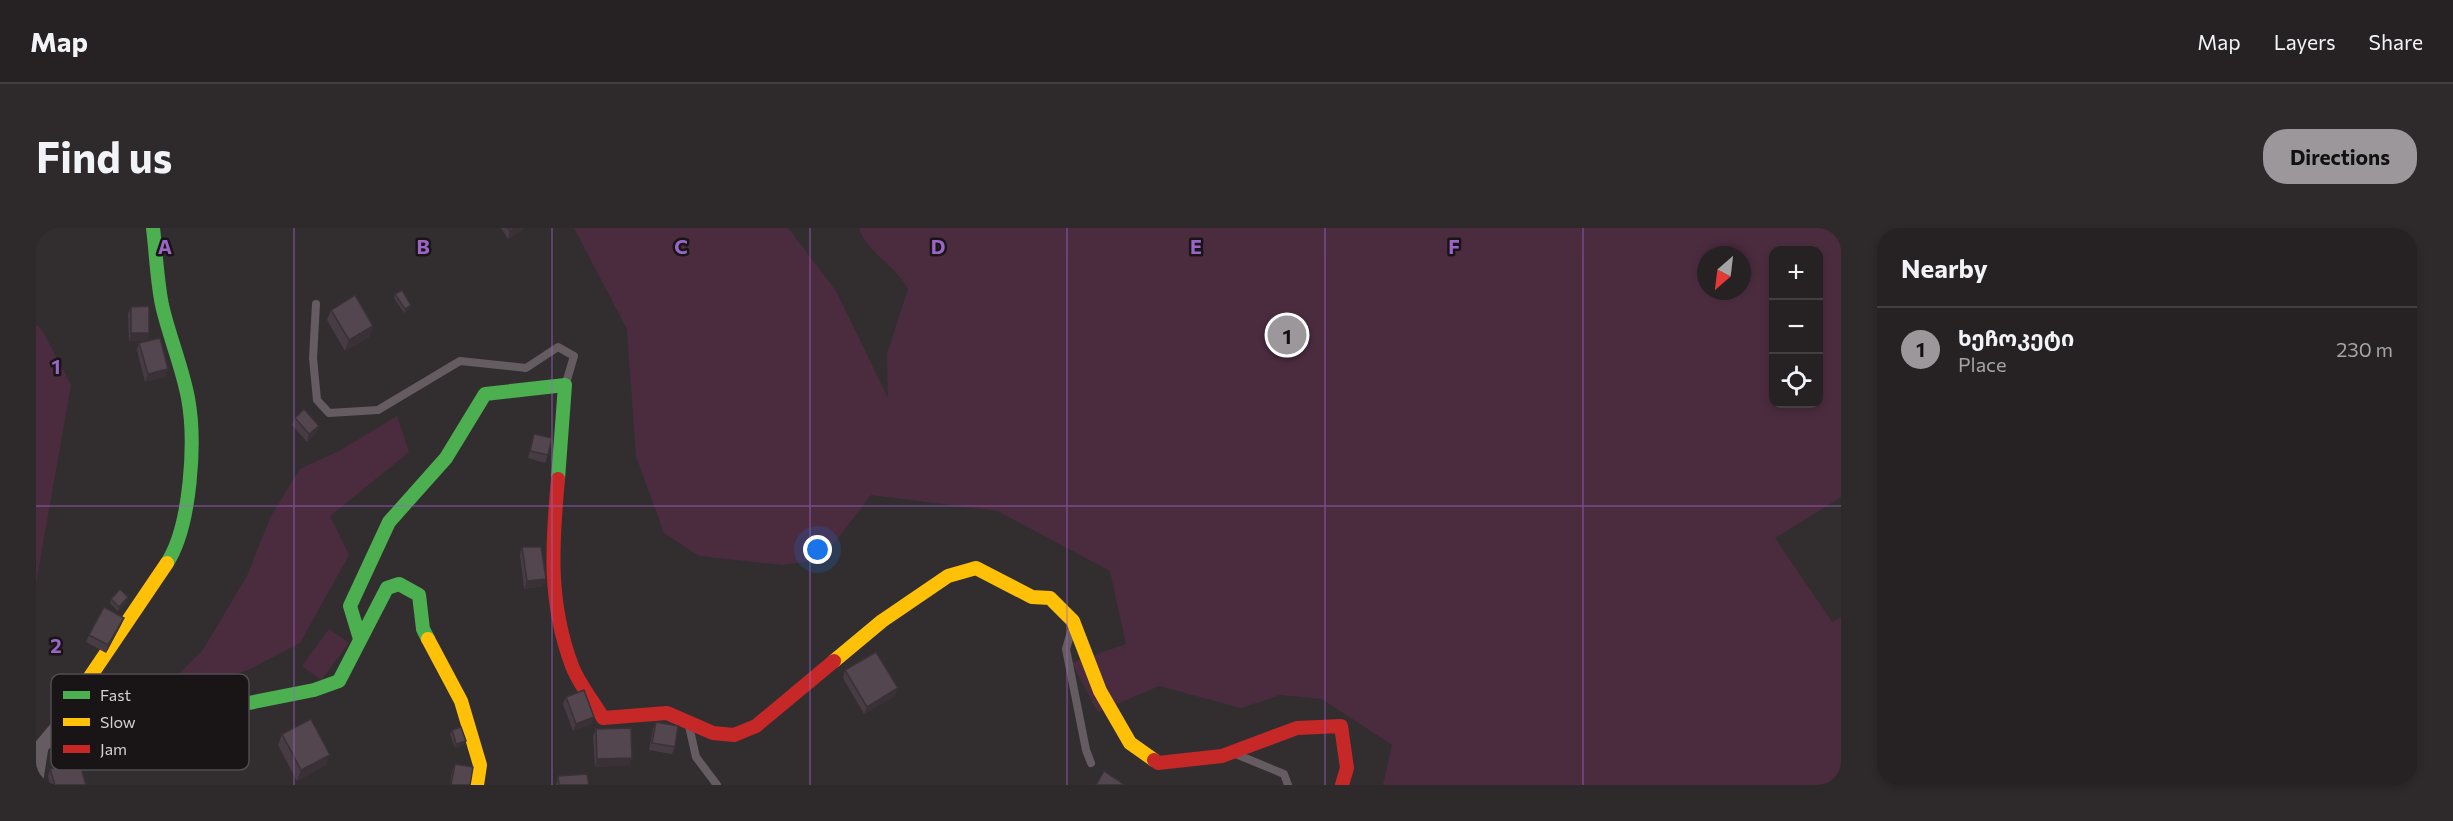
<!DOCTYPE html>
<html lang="en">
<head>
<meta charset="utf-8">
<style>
  body { margin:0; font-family:Commissioner,"Noto Sans Georgian",sans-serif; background:#2e2a2c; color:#f1f3f6 }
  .controls { position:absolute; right:18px; top:18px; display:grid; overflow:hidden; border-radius:12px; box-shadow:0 3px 9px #0003 }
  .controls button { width:54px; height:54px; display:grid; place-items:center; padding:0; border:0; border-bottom:2px solid #423f41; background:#262224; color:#f1f3f6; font:30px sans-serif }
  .compass { position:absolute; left:1661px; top:18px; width:54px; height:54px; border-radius:50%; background:#262224; box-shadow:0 3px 9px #0003; rotate:208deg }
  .you { position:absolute; left:782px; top:322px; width:21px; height:21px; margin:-15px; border:4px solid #fff; border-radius:50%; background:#1a73e8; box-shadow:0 0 0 9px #1a73e833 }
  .badge { display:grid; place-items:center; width:39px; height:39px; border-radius:50%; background:#9c979a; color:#111; font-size:20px; font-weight:700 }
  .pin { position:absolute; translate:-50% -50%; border:3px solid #fff; box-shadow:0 2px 6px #0006 }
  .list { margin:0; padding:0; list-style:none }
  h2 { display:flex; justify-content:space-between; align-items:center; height:78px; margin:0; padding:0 24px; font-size:26px }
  h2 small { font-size:20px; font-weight:400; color:#a4a4a6 }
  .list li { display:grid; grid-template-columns:39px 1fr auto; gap:18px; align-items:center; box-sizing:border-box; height:84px; padding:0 24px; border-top:2px solid #423f41 }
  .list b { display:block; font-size:22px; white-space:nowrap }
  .list p { margin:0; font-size:20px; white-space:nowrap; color:#a4a4a6 }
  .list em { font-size:20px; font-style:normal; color:#a4a4a6 }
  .icon { flex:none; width:33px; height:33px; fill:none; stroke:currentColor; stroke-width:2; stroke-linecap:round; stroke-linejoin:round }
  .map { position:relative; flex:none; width:1805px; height:557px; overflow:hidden; border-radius:24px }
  header { display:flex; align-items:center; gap:36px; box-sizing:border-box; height:84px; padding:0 30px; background:#262224; border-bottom:2px solid #423f41 }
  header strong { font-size:28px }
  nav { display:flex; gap:33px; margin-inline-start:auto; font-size:21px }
  .intro { display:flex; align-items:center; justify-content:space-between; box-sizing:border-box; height:144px; padding:0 36px }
  h1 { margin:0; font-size:42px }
  .button { padding:15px 27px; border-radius:24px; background:#9c979a; color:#111; font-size:21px; font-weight:700 }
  main { display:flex; gap:36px; padding:0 36px }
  aside { flex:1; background:#262224; border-radius:24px; box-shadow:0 3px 9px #0003 }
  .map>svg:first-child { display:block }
  .green { fill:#4b2c3f; fill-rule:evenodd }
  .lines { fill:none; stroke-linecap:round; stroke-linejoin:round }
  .lane { stroke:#645c60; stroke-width:8 }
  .street { stroke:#645c60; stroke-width:15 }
  .fast { stroke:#4caf50; stroke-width:14 }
  .slow { stroke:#ffc107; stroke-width:14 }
  .jam { stroke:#c62828; stroke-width:14 }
  .wall { fill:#473c43 }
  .shaded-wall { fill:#3a3137 }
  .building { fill:#53464e; stroke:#3a3137; stroke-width:1.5 }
  .grid { fill:none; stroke:#9a65c6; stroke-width:1.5; stroke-opacity:0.55 }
  .key { fill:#191517; stroke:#514d4f; stroke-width:1.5 }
  .key-label { font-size:16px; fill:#d5d0d3 }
  .grid-label { font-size:20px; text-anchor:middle; font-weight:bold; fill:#9a65c6; stroke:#191517; stroke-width:5; stroke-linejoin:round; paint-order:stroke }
</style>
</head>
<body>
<header>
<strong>Map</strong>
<nav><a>Map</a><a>Layers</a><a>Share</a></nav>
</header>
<div class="intro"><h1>Find us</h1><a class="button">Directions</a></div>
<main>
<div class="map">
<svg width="1805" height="557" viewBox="0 0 1805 557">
  <rect width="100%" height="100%" fill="#322e30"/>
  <path class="green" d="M 538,0 L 752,0 L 800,63 L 852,170 L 851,126 L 872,61 C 859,36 830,24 823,0 L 1805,0 L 1805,269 L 1739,310 L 1796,394 L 1805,389 L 1805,557 L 1347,557 L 1356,517 L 1286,471 L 1244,467 L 1205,480 L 1123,458 L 1062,484 L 1036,435 L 1090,416 L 1074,343 L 962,283 L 835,267 L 786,331 L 747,337 L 663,328 L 628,305 L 600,228 L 591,101 ZM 1738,22 L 1782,22 L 1782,176 L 1738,176 ZM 1670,27 L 1706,27 L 1706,63 L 1670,63 Z
    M 0,97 L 6,102 L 35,157 L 0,355 Z
    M 361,188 L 373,224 L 294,288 L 313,327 L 264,415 L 210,443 L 126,463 L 167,422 L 211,348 L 235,288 L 264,241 L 305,222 Z
    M 293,401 L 313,415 L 285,452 L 266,438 Z"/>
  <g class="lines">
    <path class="lane" d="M 280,76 L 277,130 L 281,172 L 293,185 L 342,182 L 424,133 L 490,140 L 522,119 L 538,128 L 530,155
      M 1035,404 L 1030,421 L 1050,522 L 1055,535
      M 653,498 L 660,529 L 681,557
      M 1202,527 L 1248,546 L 1252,557"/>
    <path class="street" d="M 0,551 L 5,519 L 26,494"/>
    <path class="fast" d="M 117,0 C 120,25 121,52 126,77 C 133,108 146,138 152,170 C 160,213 155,298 131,335
      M 324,411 L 314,378 L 353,294 L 410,230 L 449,166 L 529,157 L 522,251
      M 77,516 L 89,516 L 132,491 L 278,462 L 303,453 L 351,360 L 363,356 L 383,367 L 387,401 L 392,411"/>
    <path class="slow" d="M 392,411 L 425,473 L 444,537 L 441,557
      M 798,433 L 846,393 L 912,348 L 940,340 L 996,369 L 1014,370 L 1037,393 L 1064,463 L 1094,515 L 1118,532
      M 77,516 L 53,515 L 26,494 L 37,474 L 131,335"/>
    <path class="jam" d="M 522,251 C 516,317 512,374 536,438 C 543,456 557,473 567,490 L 631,485 L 677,505 L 698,507 L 720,498 L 798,433
      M 1118,532 L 1122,535 L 1186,528 L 1261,500 L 1305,498 L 1311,540 L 1306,557"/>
  </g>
  <path class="wall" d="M 465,0 L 487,0 L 486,2 L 472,11 Z
    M 359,66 L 374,81 L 368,85 L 358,70 Z
    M 95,79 L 113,105 L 111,112 L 93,113 L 92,86 Z
    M 295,82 L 337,98 L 333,109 L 309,123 L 291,92 Z
    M 103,115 L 130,148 L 109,154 L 101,122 Z
    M 259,190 L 283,198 L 280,205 L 271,214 L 256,197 Z
    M 498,206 L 512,227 L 509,235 L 492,230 Z
    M 486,319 L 507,358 L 488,361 L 484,327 Z
    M 92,369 L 91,373 L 82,383 L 74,375 L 75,371 Z
    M 88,390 L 85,397 L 70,425 L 50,414 L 53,407 Z
    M 809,442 L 859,468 L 828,486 L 807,450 Z
    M 530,469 L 558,489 L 555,496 L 537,503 L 527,476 Z
    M 620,494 L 639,519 L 636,526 L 613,522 L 617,501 Z
    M 560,501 L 596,530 L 593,537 L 559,539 L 557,508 Z
    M 416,502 L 430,513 L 428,516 L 419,520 L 414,506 Z
    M 246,506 L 290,537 L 261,553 L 242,517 Z
    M 419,536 L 434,557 L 414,557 L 416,543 Z
    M 14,541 L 50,557 L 14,557 L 12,548 Z
    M 522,548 L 553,557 L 520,557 Z"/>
  <path class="shaded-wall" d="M 480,0 L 487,0 L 486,2 L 472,11 L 474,3 Z
    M 375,77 L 374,81 L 368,85 L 369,81 Z
    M 337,98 L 333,109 L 309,123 L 313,112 Z
    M 95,105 L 113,105 L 111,112 L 93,113 Z
    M 132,141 L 130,148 L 109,154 L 112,146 Z
    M 283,198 L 280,205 L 271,214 L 273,206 Z
    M 510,351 L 507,358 L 488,361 L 491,353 Z
    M 92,369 L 91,373 L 82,383 L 83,379 Z
    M 88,390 L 85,397 L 70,425 L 72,417 Z
    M 862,460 L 859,468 L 828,486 L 831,479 Z
    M 558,489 L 555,496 L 537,503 L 540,496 Z
    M 430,513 L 428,516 L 419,520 L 420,516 Z
    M 294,527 L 290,537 L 261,553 L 265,542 Z
    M 596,530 L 593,537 L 559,539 L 561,531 Z"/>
  <path class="building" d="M 472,0 L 480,0 L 474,3 Z
    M 366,62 L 375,77 L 369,81 L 359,66 Z
    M 319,67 L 337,98 L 313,112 L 295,82 Z
    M 113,78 L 113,105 L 95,105 L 95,79 Z
    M 124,110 L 132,141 L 112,146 L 103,115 Z
    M 268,181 L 283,198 L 273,206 L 259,190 Z
    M 498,206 L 516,210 L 512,227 L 494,223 Z
    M 486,319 L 505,319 L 510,351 L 491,353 Z
    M 84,361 L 92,369 L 83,379 L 75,371 Z
    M 68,379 L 88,390 L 72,417 L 53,407 Z
    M 840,424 L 862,460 L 831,479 L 809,442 Z
    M 548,462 L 558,489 L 540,496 L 530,469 Z
    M 275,491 L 294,527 L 265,542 L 246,506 Z
    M 620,494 L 642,498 L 639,519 L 616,515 Z
    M 425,499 L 430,513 L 420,516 L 416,502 Z
    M 595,500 L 596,530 L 561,531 L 560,501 Z
    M 43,533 L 50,557 L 19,557 L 14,541 Z
    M 419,536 L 437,539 L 434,557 L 415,557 Z
    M 1068,543 L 1089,557 L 1060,557 Z
    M 551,546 L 553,557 L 523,557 L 522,548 Z"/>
  <path class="grid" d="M 258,0 L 258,557M 516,0 L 516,557M 774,0 L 774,557M 1031,0 L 1031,557M 1289,0 L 1289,557M 1547,0 L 1547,557M 0,278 L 1805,278"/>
  <rect x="15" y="446" width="198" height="96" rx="9" class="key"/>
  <rect x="27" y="463" width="27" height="8" fill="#4caf50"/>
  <rect x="27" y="490" width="27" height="8" fill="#ffc107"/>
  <rect x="27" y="517" width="27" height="8" fill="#c62828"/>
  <g class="key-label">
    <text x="64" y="473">Fast</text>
    <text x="64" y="500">Slow</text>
    <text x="64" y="527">Jam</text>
  </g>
  <g class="grid-label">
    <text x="129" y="26">A</text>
    <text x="387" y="26">B</text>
    <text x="645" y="26">C</text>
    <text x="902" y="26">D</text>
    <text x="1160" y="26">E</text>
    <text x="1418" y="26">F</text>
    <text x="20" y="146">1</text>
    <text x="20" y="425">2</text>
  </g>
</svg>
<div class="controls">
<button>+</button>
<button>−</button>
<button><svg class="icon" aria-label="locate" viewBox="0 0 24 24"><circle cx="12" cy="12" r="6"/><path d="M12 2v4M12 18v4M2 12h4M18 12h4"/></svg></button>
</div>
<svg class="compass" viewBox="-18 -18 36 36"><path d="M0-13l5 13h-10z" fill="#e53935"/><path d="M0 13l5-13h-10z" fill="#a4a4a6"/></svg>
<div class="you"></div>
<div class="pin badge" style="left:1251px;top:107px">1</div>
</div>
<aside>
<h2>Nearby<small></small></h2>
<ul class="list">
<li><span class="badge">1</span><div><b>ხეჩოკეტი</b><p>Place</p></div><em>230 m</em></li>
</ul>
</aside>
</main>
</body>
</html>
